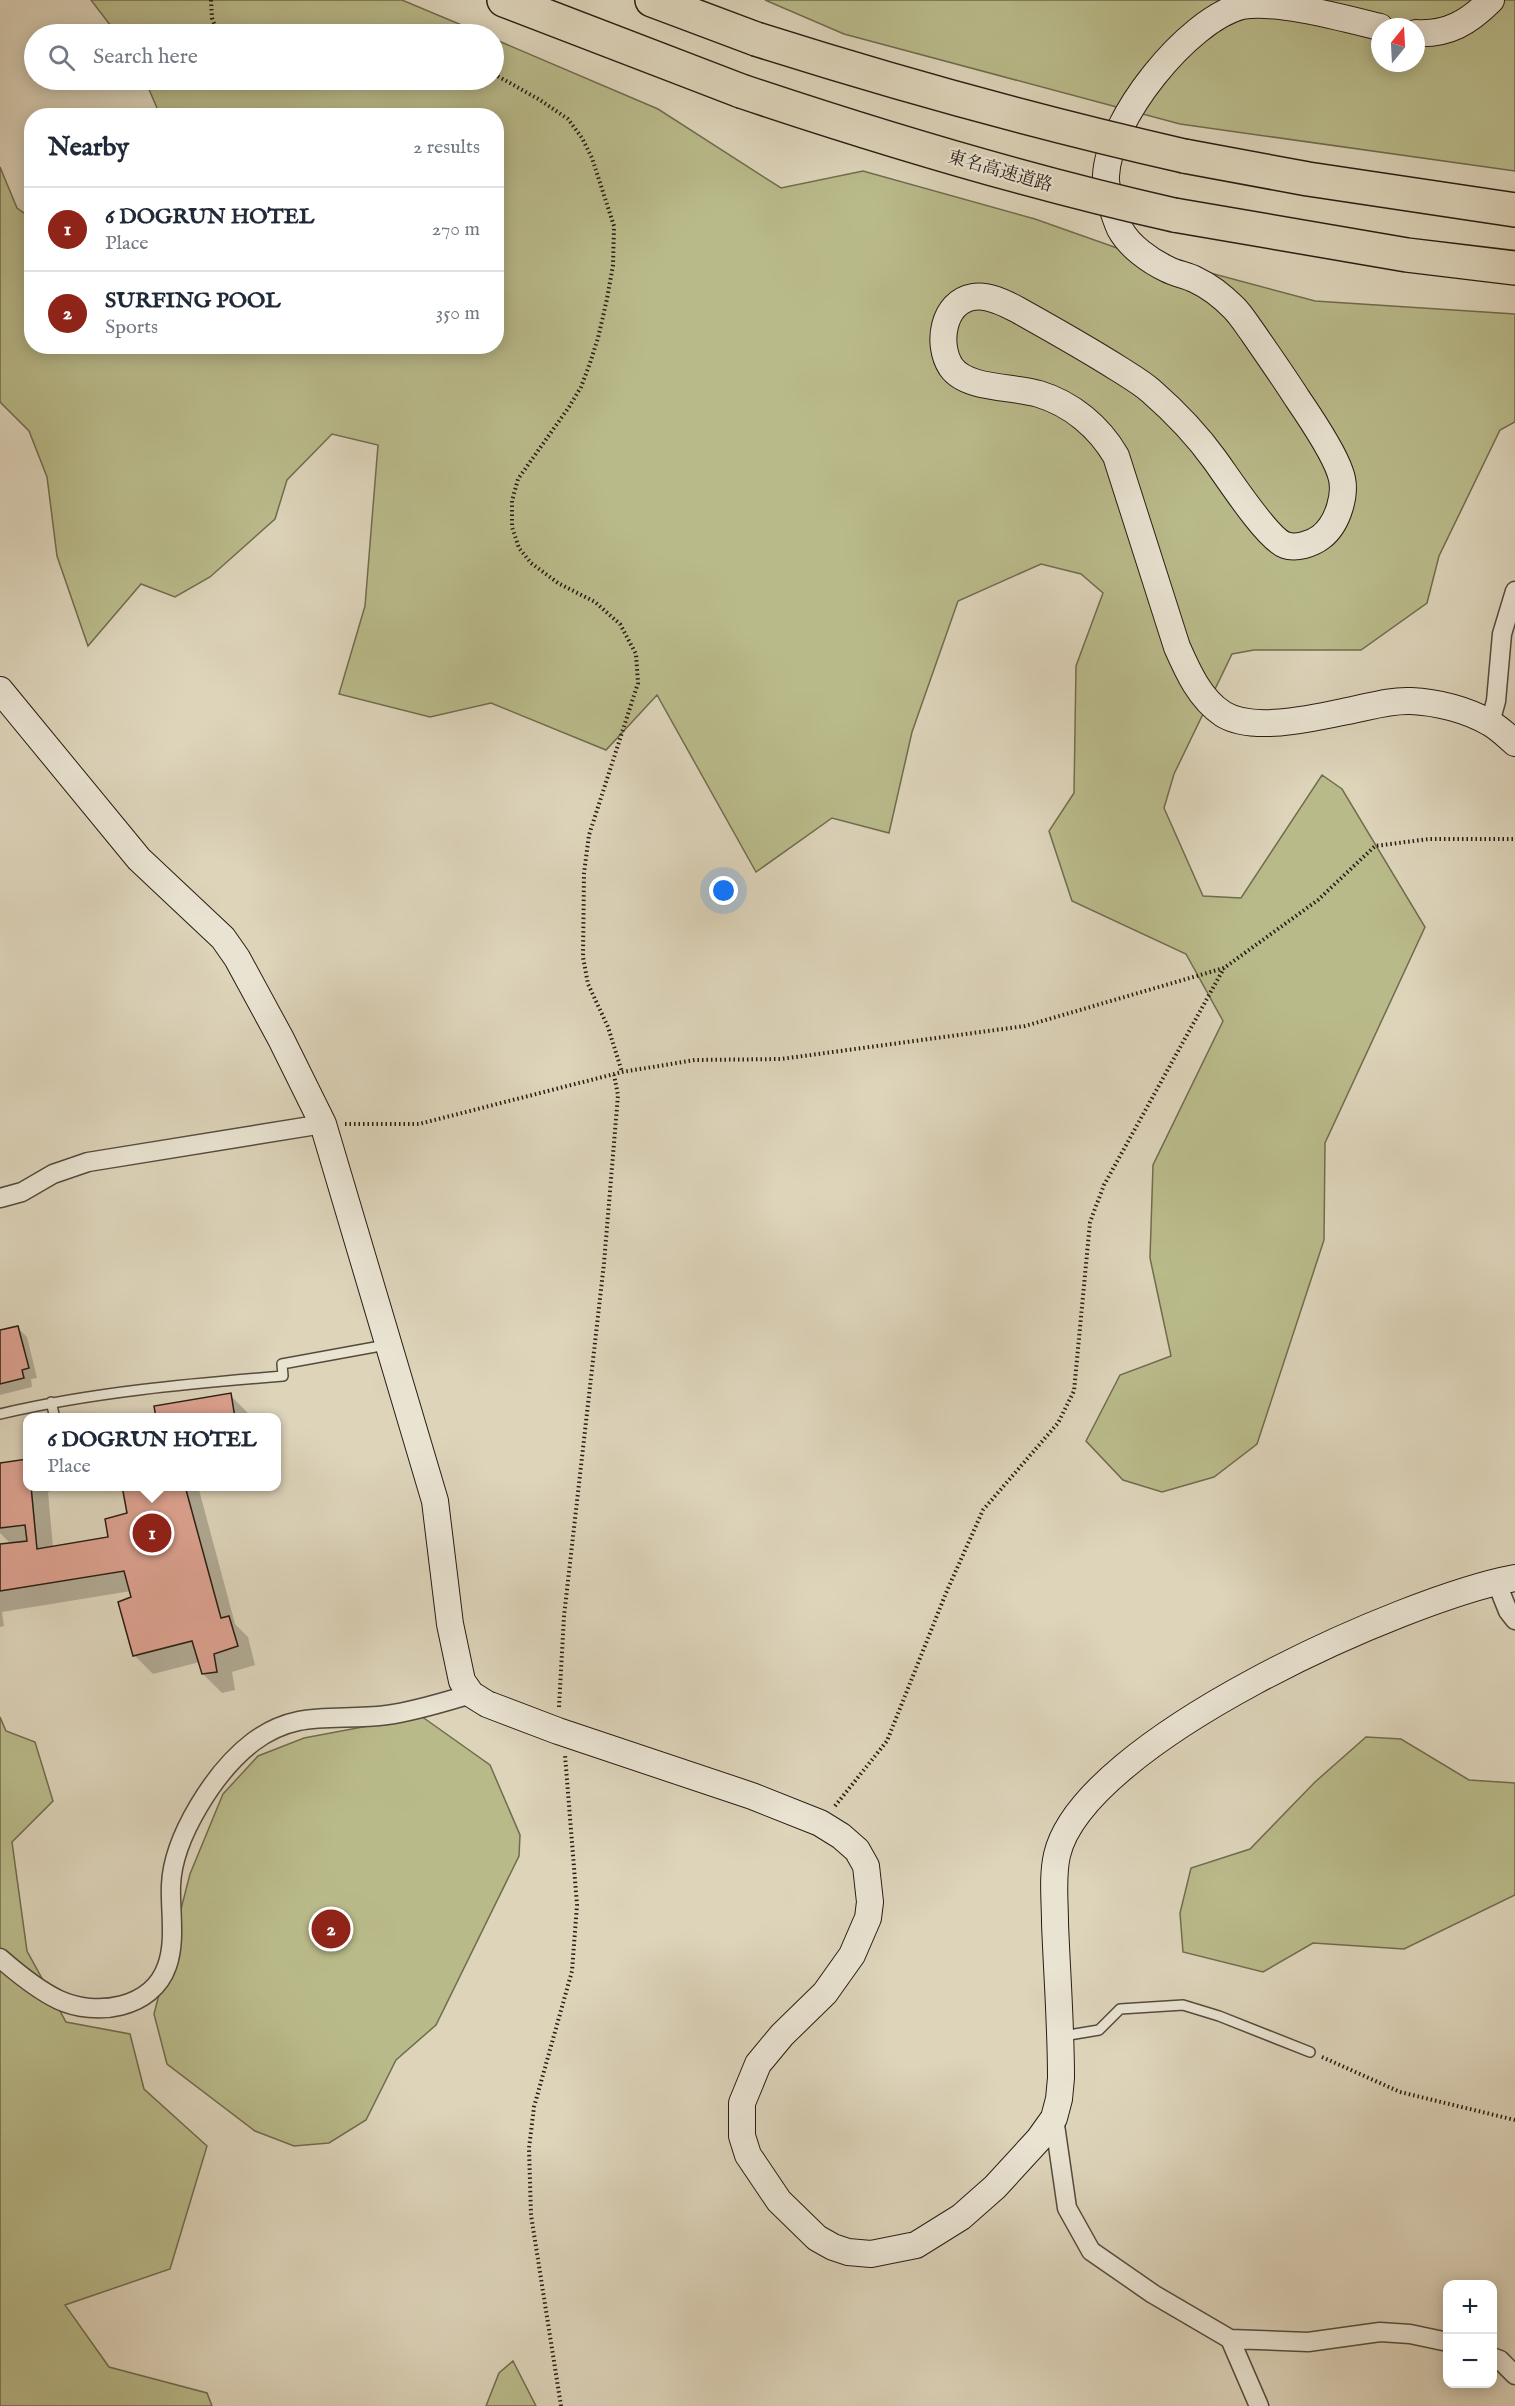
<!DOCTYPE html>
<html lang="en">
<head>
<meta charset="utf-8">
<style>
  body { margin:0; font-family:"IM FELL English","Noto Serif JP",serif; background:#f2f2f3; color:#1f2937 }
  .controls { position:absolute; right:18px; bottom:18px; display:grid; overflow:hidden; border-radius:12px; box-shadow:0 3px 15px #0003 }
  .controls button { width:54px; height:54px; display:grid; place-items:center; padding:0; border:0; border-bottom:2px solid #e0e1e3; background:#fff; color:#1f2937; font:30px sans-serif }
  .compass { position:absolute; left:1371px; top:18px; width:54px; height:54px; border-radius:50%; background:#fff; box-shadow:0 3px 15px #0003; rotate:18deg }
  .you { position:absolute; left:724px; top:891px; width:21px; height:21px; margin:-15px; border:4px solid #fff; border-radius:50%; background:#1a73e8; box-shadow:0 0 0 9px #1a73e833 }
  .badge { display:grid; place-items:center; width:39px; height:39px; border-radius:50%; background:#8f2418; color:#fff; font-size:20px; font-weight:700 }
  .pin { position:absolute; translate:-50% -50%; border:3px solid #fff; box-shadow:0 2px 6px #0006 }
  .popup { position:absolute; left:23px; top:1413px; width:258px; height:78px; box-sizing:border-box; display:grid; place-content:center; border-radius:12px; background:#fff; filter:drop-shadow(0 2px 4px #0005); font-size:20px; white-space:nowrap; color:#747a83 }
  .popup b { font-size:22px; color:#1f2937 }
  .popup::after { content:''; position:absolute; left:50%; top:100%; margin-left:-12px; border:12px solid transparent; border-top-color:#fff }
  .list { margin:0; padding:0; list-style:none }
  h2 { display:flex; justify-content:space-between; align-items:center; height:78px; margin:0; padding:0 24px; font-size:26px }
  h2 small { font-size:20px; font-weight:400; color:#747a83 }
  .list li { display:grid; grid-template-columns:39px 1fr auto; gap:18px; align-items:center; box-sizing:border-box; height:84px; padding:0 24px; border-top:2px solid #e0e1e3 }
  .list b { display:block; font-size:22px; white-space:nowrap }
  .list p { margin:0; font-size:20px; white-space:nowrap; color:#747a83 }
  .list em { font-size:20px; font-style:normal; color:#747a83 }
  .icon { flex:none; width:33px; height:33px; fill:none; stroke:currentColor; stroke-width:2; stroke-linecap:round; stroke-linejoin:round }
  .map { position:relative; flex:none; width:1515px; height:2406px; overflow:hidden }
  .search { position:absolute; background:#fff; box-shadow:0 3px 15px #0003; left:24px; top:24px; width:480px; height:66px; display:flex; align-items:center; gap:15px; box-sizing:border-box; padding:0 21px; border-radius:33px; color:#747a83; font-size:22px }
  .panel { position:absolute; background:#fff; box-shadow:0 3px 15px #0003; left:24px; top:108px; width:480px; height:246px; border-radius:24px }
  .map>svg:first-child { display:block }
  .green { fill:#b9ba8a; stroke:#706c4e; stroke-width:1.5; fill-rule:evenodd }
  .shadow { fill:#0003 }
  .building { fill:#dca18f; stroke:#281d13; stroke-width:1.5 }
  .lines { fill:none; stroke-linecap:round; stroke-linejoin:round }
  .lane-casing { stroke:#554b3d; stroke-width:12 }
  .street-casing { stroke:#554b3d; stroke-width:21 }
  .secondary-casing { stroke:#281d13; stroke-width:28 }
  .highway-casing { stroke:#281d13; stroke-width:36 }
  .path { stroke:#281d13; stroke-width:4; stroke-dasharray:1.5 3; stroke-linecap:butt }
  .lane { stroke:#e9e3d2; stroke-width:9 }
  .street { stroke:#e9e3d2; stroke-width:18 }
  .secondary { stroke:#e9e3d2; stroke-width:26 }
  .highway { stroke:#ddd4ba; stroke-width:33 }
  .highway-bridge-casing { stroke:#281d13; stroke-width:36; stroke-linecap:butt }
  .highway-bridge { stroke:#ddd4ba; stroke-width:33 }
  .labels { text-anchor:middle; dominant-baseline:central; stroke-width:4.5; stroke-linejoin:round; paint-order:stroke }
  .street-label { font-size:18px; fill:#281d13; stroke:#e9e3d2 }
</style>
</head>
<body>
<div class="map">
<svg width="1515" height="2406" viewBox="0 0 1515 2406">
  <rect width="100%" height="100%" fill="#ddd4ba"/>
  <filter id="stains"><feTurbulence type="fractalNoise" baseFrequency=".00333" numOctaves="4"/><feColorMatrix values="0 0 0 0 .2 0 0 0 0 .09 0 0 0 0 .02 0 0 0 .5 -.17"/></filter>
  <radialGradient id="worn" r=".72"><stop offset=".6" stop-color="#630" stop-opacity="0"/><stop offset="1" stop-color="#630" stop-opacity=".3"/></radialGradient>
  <path class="green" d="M 91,0 L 402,0 L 483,34 L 117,34 Z
    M 765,0 L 1515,0 L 1515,171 L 1180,124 L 844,34 ZM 1380,27 L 1416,27 L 1416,63 L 1380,63 Z
    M 494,39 L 658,109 L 781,188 L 863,171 L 1035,219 L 1117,248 L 1315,301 L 1515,314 L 1515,422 L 1500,430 L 1439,556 L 1427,603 L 1361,650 L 1254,650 L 1232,654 L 1174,774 L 1164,808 L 1203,896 L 1241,898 L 1322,775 L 1342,789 L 1425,927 L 1325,1143 L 1324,1240 L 1257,1444 L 1214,1477 L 1162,1492 L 1123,1480 L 1086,1441 L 1120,1375 L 1171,1356 L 1150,1258 L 1153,1165 L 1223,1021 L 1186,954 L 1072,901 L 1049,831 L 1074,793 L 1076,666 L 1103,593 L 1081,574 L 1041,564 L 958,601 L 912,732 L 889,833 L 832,818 L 756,872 L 657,695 L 606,750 L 491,703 L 430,717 L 339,694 L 365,606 L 378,445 L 332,434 L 287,480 L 275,519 L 210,577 L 175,597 L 141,584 L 88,646 L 57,556 L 47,477 L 29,431 L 0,402 L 0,167 L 17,208 L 31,218 L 32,346 L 496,346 L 496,116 L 160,115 L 145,80 L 494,80 Z
    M 421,1716 L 490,1765 L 520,1835 L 519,1856 L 436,2025 L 396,2060 L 366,2120 L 329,2143 L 294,2146 L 255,2131 L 167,2064 L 154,2014 L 190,1874 L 223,1794 L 258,1756 L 304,1738 Z
    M 0,1717 L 6,1731 L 35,1742 L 53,1801 L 12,1842 L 27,1951 L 66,2022 L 130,2034 L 144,2089 L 207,2146 L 170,2269 L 65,2305 L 109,2367 L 207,2393 L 212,2406 L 0,2406 Z
    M 1366,1737 L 1401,1739 L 1469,1780 L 1515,1783 L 1515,1895 L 1404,1949 L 1313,1943 L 1263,1972 L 1183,1952 L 1180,1913 L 1191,1868 L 1250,1849 L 1315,1782 Z
    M 513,2361 L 536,2406 L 486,2406 L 499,2373 Z"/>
  <path class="shadow" d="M 18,1328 L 27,1337 L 37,1378 L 31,1379 L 32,1387 L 0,1395 L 0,1332 Z
    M 230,1395 L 249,1414 L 250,1418 L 157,1418 Z
    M 27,1461 L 27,1486 L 50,1486 L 51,1491 L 48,1492 L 53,1548 L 110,1539 L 129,1514 L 123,1486 L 198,1486 L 235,1624 L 248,1637 L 255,1665 L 232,1672 L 235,1690 L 222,1693 L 203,1674 L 200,1662 L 153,1674 L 134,1655 L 131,1591 L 2,1612 L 4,1626 L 0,1627 L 0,1546 L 11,1544 L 0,1533 L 0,1465 Z"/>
  <path class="building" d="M 18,1326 L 29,1368 L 22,1370 L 24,1378 L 0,1384 L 0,1330 Z
    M 231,1393 L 235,1418 L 156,1418 L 154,1406 Z
    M 27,1459 L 27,1486 L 31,1486 L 37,1549 L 108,1537 L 105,1519 L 127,1513 L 122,1486 L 185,1486 L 221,1618 L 229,1616 L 238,1646 L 214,1654 L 217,1672 L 202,1674 L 192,1641 L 133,1656 L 118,1602 L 131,1597 L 124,1571 L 0,1591 L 0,1544 L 27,1541 L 25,1525 L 0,1528 L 0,1463 Z"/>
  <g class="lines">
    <g class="lane-casing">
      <path id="lane" d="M 51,1402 L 55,1418
        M 0,1414 C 93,1392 187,1384 283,1376 L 282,1364 L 386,1345
        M 1063,2036 L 1099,2030 L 1120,2009 L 1183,2005 L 1219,2016 L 1310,2052"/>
    </g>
    <g class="street-casing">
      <path id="street" d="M 1490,723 L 1496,701 L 1502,634 L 1515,591
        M 0,1198 L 22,1192 L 53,1174 L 88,1162 L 323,1124
        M 1496,1581 L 1508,1611 L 1515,1620
        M 0,1958 C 16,1972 40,1991 59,2000 C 96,2017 152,2009 167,1966 C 176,1941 170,1911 171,1885 C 173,1837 215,1771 253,1742 C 298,1708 337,1722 387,1715 C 416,1711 444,1702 471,1694
        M 1054,2118 L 1067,2208 L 1091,2251 L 1153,2294 L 1230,2339 L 1308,2342 L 1380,2332 L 1410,2334 L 1448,2342
        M 1230,2339 L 1259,2406
        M 1492,2357 L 1500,2360 L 1515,2375"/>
    </g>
    <g class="secondary-casing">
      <path id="secondary" d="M 1380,27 C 1343,18 1278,0 1242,6 C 1187,20 1108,120 1106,176 C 1105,187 1115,218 1120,229 C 1129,246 1150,261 1167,269 C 1176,274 1187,275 1196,280 C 1209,286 1224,298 1234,308 C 1241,315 1247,325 1253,333 C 1268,355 1283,376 1297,398 C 1310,417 1333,451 1340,472 C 1348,492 1338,524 1321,537 C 1312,544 1296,549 1285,545 C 1267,538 1228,478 1215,460 C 1197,435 1175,412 1151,391 C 1142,383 1130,376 1119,369 C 1086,348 1052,329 1018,310 C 1005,303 987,294 973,297 C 943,302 936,344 951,367 C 967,390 1014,386 1039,394 C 1072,404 1099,427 1116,456 L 1177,647 C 1188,672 1200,699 1223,714 C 1255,734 1322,716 1357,709 C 1375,705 1393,700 1411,701 C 1437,702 1468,710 1490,723 C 1499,728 1507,736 1515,743
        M 1416,33 C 1448,35 1469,22 1491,0
        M 0,690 L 139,859 L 223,938 L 237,958 L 281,1039 L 323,1124 L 435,1501 L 450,1624 L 462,1681 L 471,1694 L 487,1704 L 558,1731 L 752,1796 L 820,1823 L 841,1836 L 857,1850 L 866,1866 L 870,1902 L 868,1918 L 852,1955 L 825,1993 L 782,2035 L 758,2064 L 742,2103 L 742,2136 L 748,2155 L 779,2201 L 817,2238 L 833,2247 L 848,2252 L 871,2254 L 916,2245 L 961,2217 L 995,2187 L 1039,2139 L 1054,2118 L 1059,2099 L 1061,2078 C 1061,2026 1057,1975 1055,1923 C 1055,1901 1052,1877 1057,1855 C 1083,1741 1406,1598 1515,1578"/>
    </g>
    <g class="highway-casing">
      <path id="highway" d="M 504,0 L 741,91
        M 652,0 L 756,39
        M 1184,156 L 1308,179 L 1515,210
        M 1174,215 L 1407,255 L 1515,268"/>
    </g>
    <path class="path" d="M 211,0 L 212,18 L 218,34
      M 494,74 L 540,100 L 568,119 L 582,138 L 592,158 L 614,226 L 613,265 L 607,299 L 598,338 L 590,363 L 581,387 L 569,407 L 518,479 L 512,501 L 512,527 L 519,548 L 531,563 L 558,583 L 595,602 L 620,624 L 636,654 L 638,683 L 589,835 L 584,873 L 583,957 L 588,984 L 608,1027 L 622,1072
      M 345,1124 L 419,1124 L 622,1072 L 695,1060 L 781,1059 L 1025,1026 L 1224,968 L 1318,900 L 1375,846 L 1429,839 L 1515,839
      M 559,1707 L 564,1616 L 604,1263 L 618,1095 L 614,1075
      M 835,1806 L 887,1741 L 946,1593 L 983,1510 L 1058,1423 L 1074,1391 L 1090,1222 L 1104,1185 L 1224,968
      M 1322,2057 L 1400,2092 L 1515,2120
      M 561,2406 L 531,2215 L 529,2148 L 534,2107 L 572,1971 L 577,1905 L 565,1755"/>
    <use href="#lane" class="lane"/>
    <use href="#street" class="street"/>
    <use href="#secondary" class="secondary"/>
    <use href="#highway" class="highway"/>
    <g class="highway-bridge-casing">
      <path id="highway-bridge" d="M 756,39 C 898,84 1039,123 1184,156
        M 741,91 C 884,139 1027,182 1174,215"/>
    </g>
    <use href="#highway-bridge" class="highway-bridge"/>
  </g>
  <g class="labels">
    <g class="street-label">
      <text transform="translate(1000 172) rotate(16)">東名高速道路</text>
    </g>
  </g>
  <rect width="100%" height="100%" filter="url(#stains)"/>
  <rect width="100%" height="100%" fill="url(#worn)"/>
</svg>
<div class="controls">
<button>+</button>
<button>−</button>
</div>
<svg class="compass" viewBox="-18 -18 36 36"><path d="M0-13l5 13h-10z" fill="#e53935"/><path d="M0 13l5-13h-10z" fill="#747a83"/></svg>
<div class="you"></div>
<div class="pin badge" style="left:152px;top:1533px">1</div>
<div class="popup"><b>6 DOGRUN HOTEL</b>Place</div>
<div class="pin badge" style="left:331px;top:1929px">2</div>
<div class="search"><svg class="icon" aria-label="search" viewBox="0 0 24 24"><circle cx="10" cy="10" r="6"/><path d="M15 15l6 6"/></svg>Search here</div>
<section class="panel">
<h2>Nearby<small>2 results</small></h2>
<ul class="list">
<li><span class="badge">1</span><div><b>6 DOGRUN HOTEL</b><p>Place</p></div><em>270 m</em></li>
<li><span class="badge">2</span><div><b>SURFING POOL</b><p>Sports</p></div><em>350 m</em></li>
</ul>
</section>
</div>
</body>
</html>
